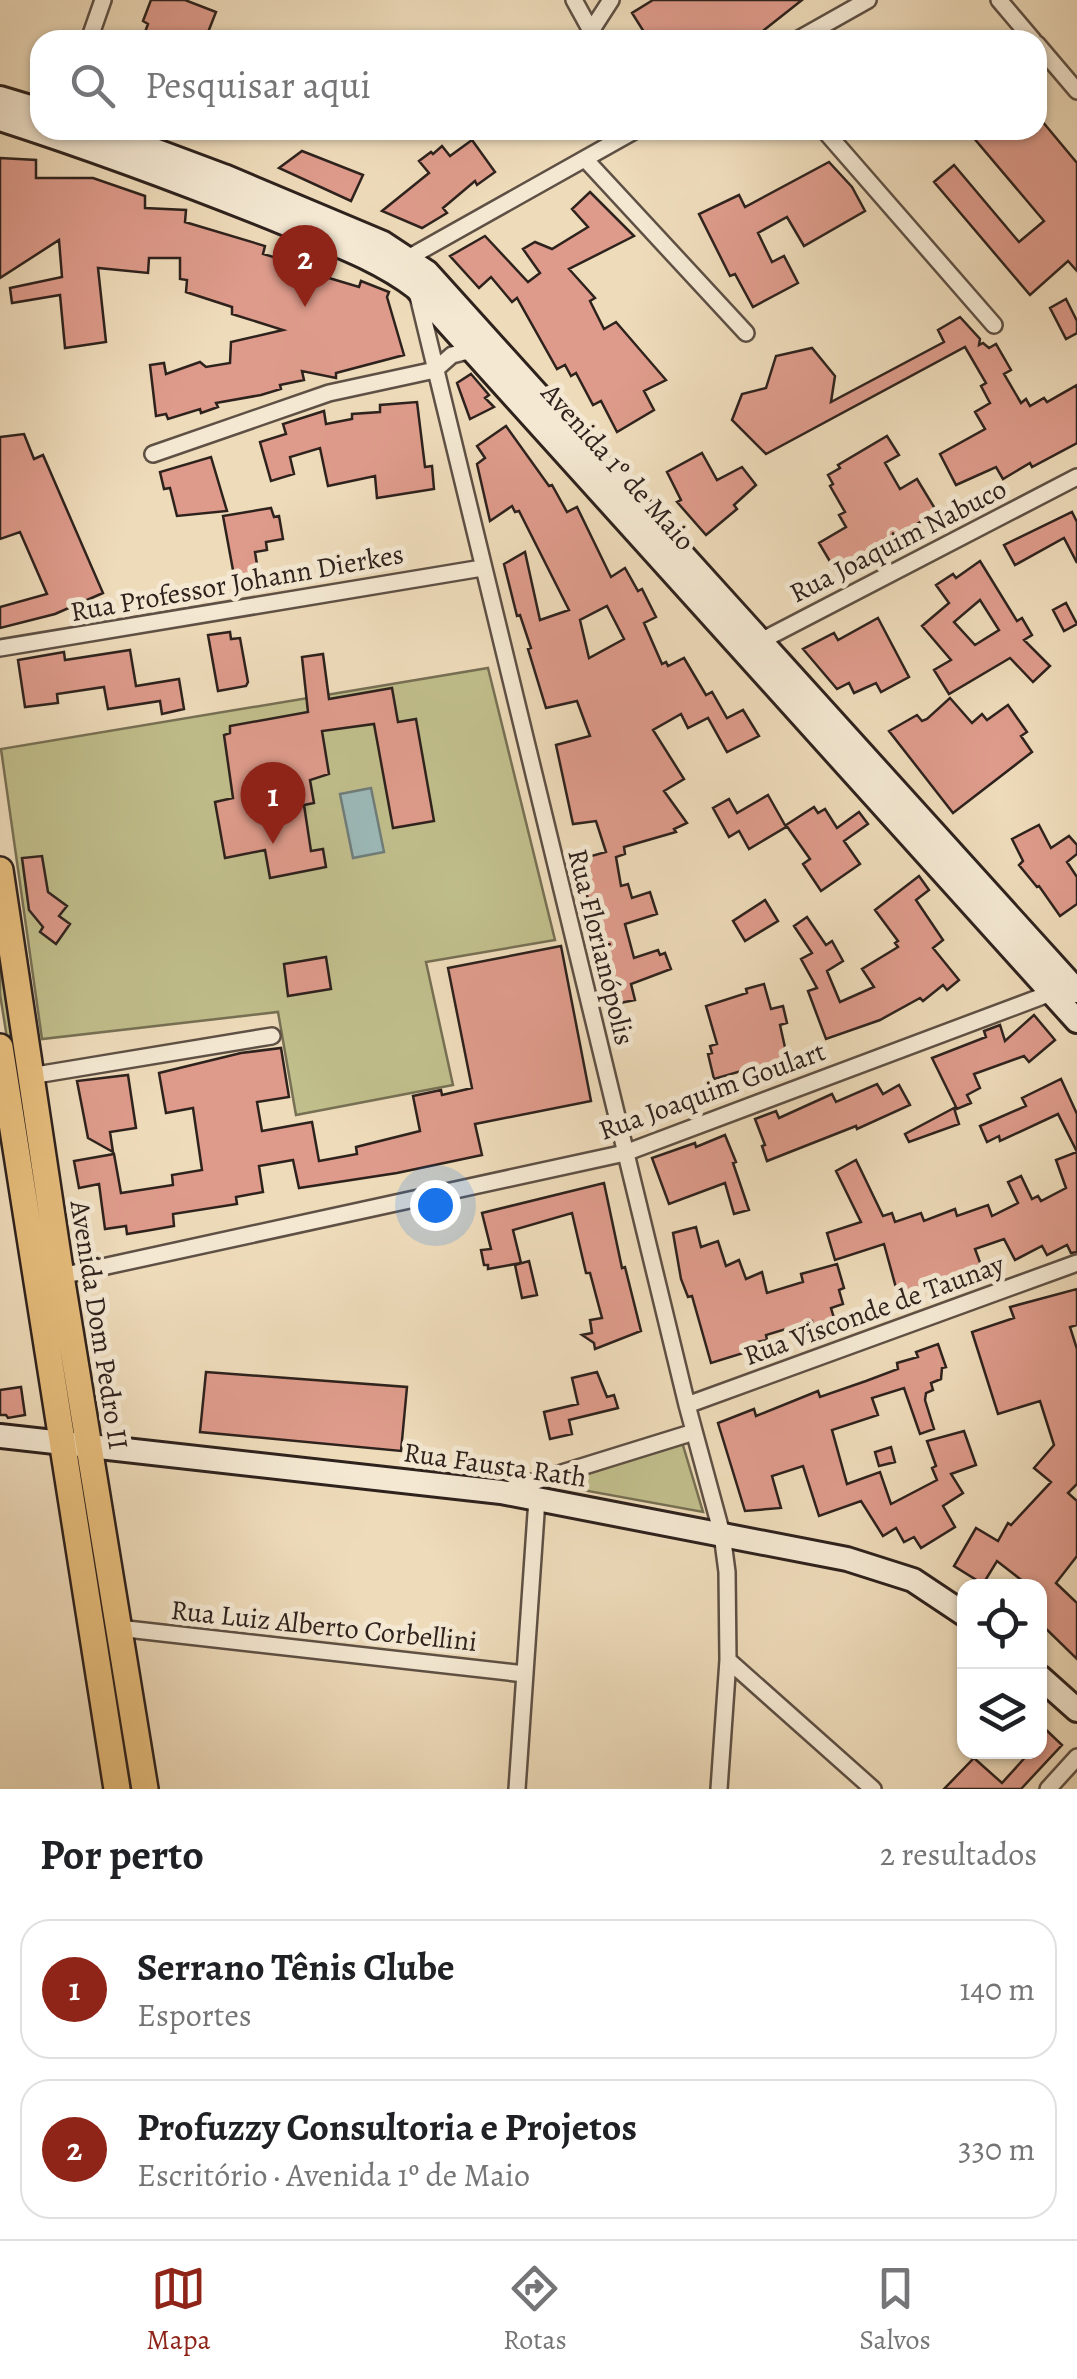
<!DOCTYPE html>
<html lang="pt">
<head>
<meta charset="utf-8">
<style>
  body { margin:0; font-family:Alegreya,serif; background:#f6f6f6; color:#202124 }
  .controls { position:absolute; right:30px; bottom:30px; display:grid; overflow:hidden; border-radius:20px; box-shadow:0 2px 8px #0004 }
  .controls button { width:90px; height:90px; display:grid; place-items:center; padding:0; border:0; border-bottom:2px solid #e0e0e0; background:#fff; color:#202124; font:50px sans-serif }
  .you { position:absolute; left:435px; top:1205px; width:35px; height:35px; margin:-25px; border:8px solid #fff; border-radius:50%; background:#1a73e8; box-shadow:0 0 0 15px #1a73e833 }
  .badge { display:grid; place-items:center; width:65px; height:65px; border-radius:50%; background:#8f2418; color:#fff; font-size:32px; font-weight:700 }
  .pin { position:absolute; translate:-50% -82px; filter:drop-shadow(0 2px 5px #0008) }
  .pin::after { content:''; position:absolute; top:52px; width:35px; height:30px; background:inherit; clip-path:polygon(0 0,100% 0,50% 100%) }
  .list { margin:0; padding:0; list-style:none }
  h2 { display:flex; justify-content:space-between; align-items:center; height:130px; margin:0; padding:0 40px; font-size:42px }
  h2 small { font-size:32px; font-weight:400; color:#757577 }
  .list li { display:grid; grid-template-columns:65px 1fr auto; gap:30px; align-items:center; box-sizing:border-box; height:140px; margin:0 20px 20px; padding:0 20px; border:2px solid #e0e0e0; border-radius:30px }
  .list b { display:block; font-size:38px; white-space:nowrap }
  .list p { margin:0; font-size:32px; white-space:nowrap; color:#757577 }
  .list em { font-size:32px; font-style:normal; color:#757577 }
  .icon { flex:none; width:55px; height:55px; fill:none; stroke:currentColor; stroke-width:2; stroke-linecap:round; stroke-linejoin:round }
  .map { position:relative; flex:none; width:1077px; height:1789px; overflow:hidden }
  .search { position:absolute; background:#fff; box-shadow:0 2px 8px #0004; left:30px; right:30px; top:30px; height:110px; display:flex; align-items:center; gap:25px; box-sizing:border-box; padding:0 35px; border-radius:30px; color:#757577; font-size:38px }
  .sheet { height:450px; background:#fff }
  nav { display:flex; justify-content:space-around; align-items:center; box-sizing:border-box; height:140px; border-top:2px solid #e0e0e0; background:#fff; font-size:28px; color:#757577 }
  nav a { display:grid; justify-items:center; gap:5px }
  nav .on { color:#8f2418 }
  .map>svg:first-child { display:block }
  .green { fill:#c0be8b; stroke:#777054; stroke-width:2.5 }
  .water { fill:#9cb9b8; stroke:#707d7a; stroke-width:2.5 }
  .building { fill:#de9b8b; stroke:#2e221d; stroke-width:2.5; fill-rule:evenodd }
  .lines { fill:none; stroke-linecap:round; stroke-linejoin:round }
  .street-casing { stroke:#5e5044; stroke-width:20 }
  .secondary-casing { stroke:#2e221d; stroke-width:28 }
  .primary-casing { stroke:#2e221d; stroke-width:30 }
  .street { stroke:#f4e8d2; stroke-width:15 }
  .secondary { stroke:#f4e8d2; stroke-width:22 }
  .primary { stroke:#e7be7d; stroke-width:25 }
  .labels { text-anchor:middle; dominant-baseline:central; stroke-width:10; stroke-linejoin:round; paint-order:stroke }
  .street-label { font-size:28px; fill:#2e221d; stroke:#f4e8d2 }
</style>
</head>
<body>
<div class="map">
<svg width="1077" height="1789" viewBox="0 0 1077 1789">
  <rect width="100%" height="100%" fill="#eedbba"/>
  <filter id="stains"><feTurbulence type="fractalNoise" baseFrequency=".002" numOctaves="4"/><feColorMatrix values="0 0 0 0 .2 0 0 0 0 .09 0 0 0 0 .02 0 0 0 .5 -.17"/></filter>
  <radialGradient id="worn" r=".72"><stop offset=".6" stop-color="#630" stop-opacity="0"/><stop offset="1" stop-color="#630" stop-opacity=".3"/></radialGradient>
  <path class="green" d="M 488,668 L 555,940 L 426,962 L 453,1085 L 296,1115 L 278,1012 L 42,1039 L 1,749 Z
    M 0,944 L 74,1416 L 68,1421 L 0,994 Z
    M 682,1442 L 703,1512 L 555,1485 Z
    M 84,1475 L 133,1789 L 126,1789 L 77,1476 Z"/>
  <path class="water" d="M 371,788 L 384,852 L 353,858 L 340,794 Z"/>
  <path class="building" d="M 151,0 L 185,0 L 216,12 L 205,40 L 142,40 L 148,24 L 143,21 Z
    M 653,0 L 802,0 L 759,34 L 764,40 L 649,40 L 632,13 Z
    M 1037,115 L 1077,163 L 1077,271 L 1068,261 L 1030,295 L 934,182 L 954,165 L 1019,242 L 1044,221 L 967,130 L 1037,130 Z
    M 472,140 L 495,172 L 477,185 L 475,181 L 443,208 L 447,213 L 422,228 L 382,211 L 429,173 L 419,161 L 431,152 L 433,154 L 442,146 L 450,156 Z
    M 302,151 L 363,175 L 351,201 L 279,168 Z
    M 0,158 L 36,160 L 36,178 L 93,178 L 145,196 L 145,208 L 186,210 L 185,222 L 265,246 L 263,254 L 301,265 L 300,267 L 329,278 L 359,287 L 361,281 L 389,292 L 387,297 L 404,355 L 336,373 L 336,378 L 302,371 L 304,380 L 280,385 L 281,389 L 261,395 L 216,403 L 218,407 L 201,413 L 200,409 L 168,419 L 166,414 L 156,416 L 150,365 L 164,363 L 166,374 L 200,362 L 206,367 L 230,363 L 231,342 L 283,330 L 232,314 L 232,307 L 186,292 L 187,280 L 180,279 L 180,258 L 149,258 L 148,273 L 98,268 L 106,342 L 65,348 L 60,295 L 12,303 L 10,288 L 62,277 L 59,240 L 0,278 Z
    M 829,162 L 852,187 L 865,211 L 804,246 L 787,217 L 758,233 L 772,262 L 784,256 L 798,283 L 753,307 L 735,274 L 730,276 L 699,214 L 739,195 L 745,207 Z
    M 590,192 L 634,236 L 569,269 L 595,298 L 590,301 L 604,329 L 616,322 L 666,380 L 644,391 L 654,410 L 617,432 L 601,401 L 593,405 L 576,373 L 571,376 L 565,365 L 557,369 L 517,298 L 512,302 L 491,277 L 479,288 L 450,256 L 485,236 L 528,282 L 540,273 L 523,249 L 535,242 L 552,249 L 588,227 L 572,209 Z
    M 1066,299 L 1077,321 L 1077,333 L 1066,339 L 1050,308 Z
    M 960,317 L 980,339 L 979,345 L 983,343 L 989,348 L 996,344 L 1011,370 L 1004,374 L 1021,403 L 1026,399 L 1030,406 L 1044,398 L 1047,402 L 1077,385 L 1077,443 L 1032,467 L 1030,463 L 1003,479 L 996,467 L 956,485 L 940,454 L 985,429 L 975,412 L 990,403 L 981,386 L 986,383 L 965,347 L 766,454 L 732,420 L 742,394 L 766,388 L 776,356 L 812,348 L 835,376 L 831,402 L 944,342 L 938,330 Z
    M 471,374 L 489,395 L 485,398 L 494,407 L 470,419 L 457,383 Z
    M 417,402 L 425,467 L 432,466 L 434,489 L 377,498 L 375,476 L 328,486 L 320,448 L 290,457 L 294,474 L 271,481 L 260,442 L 286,434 L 283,424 L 324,411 L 326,424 L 352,419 L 352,414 L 380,412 L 380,405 Z
    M 506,426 L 549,486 L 552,485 L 567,512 L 577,507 L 611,577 L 625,568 L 638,591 L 642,589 L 656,617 L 644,623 L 662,664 L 666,662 L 668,666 L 684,658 L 706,695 L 712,692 L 727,718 L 743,710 L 759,736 L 727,752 L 708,718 L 688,728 L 681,714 L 653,730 L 684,779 L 664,791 L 687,823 L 674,829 L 676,832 L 624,847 L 625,854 L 616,857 L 621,886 L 628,884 L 632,898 L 650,892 L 657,914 L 625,924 L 634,958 L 658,950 L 660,955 L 665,953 L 671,969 L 631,984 L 635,1000 L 620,1003 L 609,954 L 604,955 L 577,860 L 606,852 L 596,821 L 573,824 L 556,745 L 590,736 L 577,701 L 546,708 L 528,649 L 531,648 L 520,615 L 517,616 L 504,564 L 525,552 L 540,620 L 569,610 L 519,511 L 515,512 L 512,506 L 490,521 L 477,464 L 485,458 L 477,446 ZM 607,606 L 624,639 L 589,658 L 580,620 Z
    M 24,434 L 34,459 L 43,455 L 103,593 L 55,614 L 0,628 L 0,607 L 47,594 L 20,532 L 0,539 L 0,437 Z
    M 887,436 L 899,455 L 885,463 L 900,489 L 917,479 L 937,512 L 910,528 L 912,532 L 887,546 L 889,550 L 865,563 L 860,555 L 835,570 L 819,543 L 846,527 L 839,515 L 845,512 L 830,486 L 833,484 L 828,475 L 840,468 L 838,465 Z
    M 702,453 L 717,480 L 742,467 L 756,485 L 734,505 L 737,509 L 706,535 L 677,502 L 681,500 L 667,472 Z
    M 211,457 L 227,511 L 177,516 L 170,488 L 164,489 L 160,472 Z
    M 271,508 L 274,517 L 279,516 L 283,539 L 266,542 L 267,550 L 255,552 L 259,577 L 235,581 L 223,516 Z
    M 1072,512 L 1077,522 L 1077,563 L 1064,538 L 1015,565 L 1004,545 Z
    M 980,561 L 1017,621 L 1022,618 L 1032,635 L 1024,640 L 1050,666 L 1033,682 L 1010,658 L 949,694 L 934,670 L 951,660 L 922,626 L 949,603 L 936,585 L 953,574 L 956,578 ZM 980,600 L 999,630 L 975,645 L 954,622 Z
    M 1066,603 L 1077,624 L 1064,631 L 1053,610 Z
    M 878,618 L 909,677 L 881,692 L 876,683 L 854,693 L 849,683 L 837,689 L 803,649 L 834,633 L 838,640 Z
    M 230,632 L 231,639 L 240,638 L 248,682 L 246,686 L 218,691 L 208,635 Z
    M 130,650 L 136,686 L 179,679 L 184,709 L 162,714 L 160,701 L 108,709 L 104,687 L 57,694 L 58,703 L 25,707 L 18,660 L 64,652 L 65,660 Z
    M 323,654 L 329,699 L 392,688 L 398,722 L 416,719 L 434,821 L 393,828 L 374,724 L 322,731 L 329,774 L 310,780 L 314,803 L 304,805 L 311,851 L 323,849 L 326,867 L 270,878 L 265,850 L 225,858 L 215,802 L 233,798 L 224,735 L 230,733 L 230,726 L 308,712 L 302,657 Z
    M 950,698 L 972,723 L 982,714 L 987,720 L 1008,705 L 1027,732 L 1021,736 L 1032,752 L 953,813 L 889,731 L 917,715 L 922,721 L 927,719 Z
    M 768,795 L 786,827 L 749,849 L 739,831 L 729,837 L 713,808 L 729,799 L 737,813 Z
    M 814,807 L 818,813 L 825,809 L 837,828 L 859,812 L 868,824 L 844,841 L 860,864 L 821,891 L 803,864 L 810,859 L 786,825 Z
    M 1039,825 L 1051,848 L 1069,836 L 1077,845 L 1077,854 L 1067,862 L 1077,877 L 1077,904 L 1060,916 L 1039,886 L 1037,887 L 1019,865 L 1023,861 L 1012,839 Z
    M 42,856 L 48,892 L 67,906 L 59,916 L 70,924 L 56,944 L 40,932 L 43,927 L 29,910 L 22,858 Z
    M 919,876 L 929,890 L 916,900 L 943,940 L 933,948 L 959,980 L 947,990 L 943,985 L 923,1001 L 920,998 L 880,1020 L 826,1039 L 808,991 L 817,988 L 801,959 L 812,953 L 794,926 L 807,917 L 826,945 L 832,941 L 843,961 L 827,971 L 840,1002 L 874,987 L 862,969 L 898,947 L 895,943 L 898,941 L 875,910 Z
    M 765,900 L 778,921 L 745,941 L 733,921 Z
    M 561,946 L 591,1101 L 475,1124 L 482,1155 L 397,1173 L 299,1188 L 293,1160 L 259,1166 L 263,1192 L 236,1197 L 237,1204 L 173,1214 L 174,1226 L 151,1230 L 127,1234 L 126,1226 L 105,1229 L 99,1184 L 79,1188 L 74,1161 L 114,1154 L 121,1193 L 173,1185 L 172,1175 L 202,1170 L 193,1108 L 166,1113 L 159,1073 L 241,1053 L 281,1048 L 289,1097 L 257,1102 L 262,1131 L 312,1122 L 319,1161 L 357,1154 L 356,1147 L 420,1131 L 413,1096 L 441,1090 L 442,1095 L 472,1088 L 448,968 Z
    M 326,957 L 331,989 L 288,996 L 284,964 Z
    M 764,984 L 771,1009 L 783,1006 L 787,1023 L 780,1025 L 788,1061 L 750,1075 L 748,1069 L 714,1079 L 708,1054 L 712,1053 L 710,1046 L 717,1044 L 706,1006 L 747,993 L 746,989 Z
    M 1034,1015 L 1055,1040 L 1029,1062 L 1024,1056 L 974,1074 L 980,1088 L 967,1095 L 971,1103 L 957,1109 L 932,1058 L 986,1037 L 984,1031 L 1000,1025 L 1005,1041 Z
    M 128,1075 L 136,1128 L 110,1132 L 113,1152 L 88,1138 L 77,1081 Z
    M 1061,1079 L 1077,1114 L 1077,1252 L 1071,1253 L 1067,1245 L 1047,1255 L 1042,1246 L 1015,1260 L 1004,1239 L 975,1249 L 985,1276 L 958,1286 L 956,1281 L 914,1293 L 916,1299 L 901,1306 L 884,1244 L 835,1260 L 827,1233 L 861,1222 L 836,1171 L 856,1160 L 883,1216 L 892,1213 L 895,1222 L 921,1213 L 924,1221 L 955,1209 L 957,1216 L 988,1205 L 992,1216 L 1018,1203 L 1008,1182 L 1021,1176 L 1032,1199 L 1038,1196 L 1041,1201 L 1066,1188 L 1056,1160 L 1077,1152 L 1058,1114 L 1000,1141 L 999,1136 L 987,1142 L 980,1126 L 1026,1106 L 1022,1098 Z
    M 877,1084 L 883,1094 L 899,1085 L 910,1105 L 857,1129 L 856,1126 L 767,1161 L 762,1146 L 765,1145 L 755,1119 L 776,1111 L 779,1118 L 832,1094 L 836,1102 Z
    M 954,1108 L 959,1124 L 909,1142 L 905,1134 Z
    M 725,1135 L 736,1162 L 733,1163 L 749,1210 L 734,1214 L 725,1183 L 669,1204 L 652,1158 L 695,1143 L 696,1147 Z
    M 604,1183 L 622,1268 L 625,1267 L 641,1331 L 595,1349 L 594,1343 L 582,1335 L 592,1333 L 590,1320 L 602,1318 L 590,1273 L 586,1273 L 572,1213 L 513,1230 L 521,1263 L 488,1269 L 488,1265 L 484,1265 L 481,1250 L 491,1249 L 482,1213 Z
    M 696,1227 L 701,1247 L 718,1241 L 726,1266 L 739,1260 L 746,1279 L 762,1272 L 767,1293 L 803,1282 L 801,1274 L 837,1264 L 844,1288 L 839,1290 L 843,1304 L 831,1308 L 837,1328 L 816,1333 L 812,1321 L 766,1335 L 767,1340 L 748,1344 L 750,1351 L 711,1363 L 692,1296 L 688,1297 L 681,1279 L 673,1233 Z
    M 529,1261 L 537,1295 L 522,1298 L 515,1265 Z
    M 1077,1289 L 1077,1325 L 1070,1327 L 1077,1349 L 1077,1484 L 1068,1493 L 1077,1501 L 1077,1556 L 1056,1583 L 1077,1603 L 1077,1659 L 1040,1623 L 1040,1586 L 1029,1586 L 997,1561 L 983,1584 L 954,1566 L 976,1528 L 998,1541 L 1008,1523 L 1011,1525 L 1051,1482 L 1034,1468 L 1054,1445 L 1040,1401 L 998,1414 L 972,1332 L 1014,1318 L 1010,1307 Z
    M 938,1344 L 946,1367 L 942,1368 L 941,1379 L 931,1383 L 933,1390 L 926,1393 L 925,1400 L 934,1429 L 920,1434 L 904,1388 L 872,1398 L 878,1415 L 832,1430 L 847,1484 L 880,1472 L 891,1504 L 937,1480 L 932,1468 L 936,1466 L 927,1441 L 964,1431 L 976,1465 L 951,1474 L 963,1493 L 943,1506 L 955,1527 L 921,1548 L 914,1537 L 904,1542 L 896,1528 L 883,1536 L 861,1501 L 819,1516 L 803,1466 L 772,1476 L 781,1508 L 745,1511 L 718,1423 L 754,1409 L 756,1416 L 818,1391 L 820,1397 L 866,1381 L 898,1369 L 897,1363 L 918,1357 L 916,1352 Z
    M 206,1372 L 407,1387 L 401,1451 L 200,1432 Z
    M 597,1372 L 607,1397 L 614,1395 L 618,1408 L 569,1420 L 572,1434 L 550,1439 L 544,1412 L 578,1404 L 572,1378 Z
    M 21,1387 L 25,1415 L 8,1418 L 6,1415 L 0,1415 L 0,1390 Z
    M 891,1447 L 895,1462 L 879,1466 L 875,1452 Z
    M 1040,1724 L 1062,1745 L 1021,1789 L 944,1789 L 974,1758 L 1002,1783 L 1030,1752 L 1040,1752 Z"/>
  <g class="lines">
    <g class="street-casing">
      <path id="street" d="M 574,0 L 596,40
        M 999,0 L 1033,40
        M 591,31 L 611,0
        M 89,40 L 103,0
        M 797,40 L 868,0
        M 1037,44 L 1077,91
        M 824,130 L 994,325
        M 585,159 L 746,333
        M 408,258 L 636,130
        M 417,292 L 687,1405 L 722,1534 L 727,1572 L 728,1660 L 719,1789
        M 435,370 L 452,355 L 472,350
        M 153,454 L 329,393 L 435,370
        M 755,644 L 1077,477
        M 0,648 L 482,568
        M 30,1076 L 272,1036
        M 61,1276 L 625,1153 L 1059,990
        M 687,1405 L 1077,1263
        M 507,1490 L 694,1432
        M 118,1628 L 525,1674
        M 728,1660 L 873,1789
        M 517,1789 L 537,1499
        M 1048,1789 L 1077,1757"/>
    </g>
    <g class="secondary-casing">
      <path id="secondary" d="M 0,98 L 40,110
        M 0,119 C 96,150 190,185 284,223 C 329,242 377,258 416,288 L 1077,1021
        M 101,130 L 224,176 L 383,243 L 427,272 L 1077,991
        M 0,1436 L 501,1492 L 847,1559 L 913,1580 L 964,1614
        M 1040,1677 L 1077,1710"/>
    </g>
    <g class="primary-casing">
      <path id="primary" d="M 0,870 L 61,1276 L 145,1789
        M 0,1047 L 117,1789"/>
    </g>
    <use href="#street" class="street"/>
    <use href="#secondary" class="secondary"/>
    <use href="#primary" class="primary"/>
  </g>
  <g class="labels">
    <g class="street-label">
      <text transform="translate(618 467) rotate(48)">Avenida 1º de Maio</text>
      <text transform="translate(898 541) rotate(-27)">Rua Joaquim Nabuco</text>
      <text transform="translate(237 583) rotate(-10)">Rua Professor Johann Dierkes</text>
      <text transform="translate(601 947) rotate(76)">Rua Florianópolis</text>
      <text transform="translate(712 1091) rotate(-20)">Rua Joaquim Goulart</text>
      <text transform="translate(874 1310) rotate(-20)">Rua Visconde de Taunay</text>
      <text transform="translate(99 1325) rotate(81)">Avenida Dom Pedro II</text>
      <text transform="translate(495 1465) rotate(8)">Rua Fausta Rath</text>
      <text transform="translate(324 1626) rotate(6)">Rua Luiz Alberto Corbellini</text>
    </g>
  </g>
  <rect width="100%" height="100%" filter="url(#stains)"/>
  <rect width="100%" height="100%" fill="url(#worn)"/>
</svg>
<div class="controls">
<button><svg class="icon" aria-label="locate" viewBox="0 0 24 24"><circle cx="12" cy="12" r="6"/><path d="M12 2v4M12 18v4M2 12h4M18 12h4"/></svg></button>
<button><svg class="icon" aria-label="layers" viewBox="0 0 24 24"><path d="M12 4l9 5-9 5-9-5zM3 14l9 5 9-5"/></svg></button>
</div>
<div class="you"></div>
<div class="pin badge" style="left:273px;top:844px">1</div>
<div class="pin badge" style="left:305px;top:307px">2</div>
<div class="search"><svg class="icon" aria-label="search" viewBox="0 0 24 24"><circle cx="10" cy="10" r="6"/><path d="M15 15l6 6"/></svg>Pesquisar aqui</div>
</div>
<section class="sheet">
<h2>Por perto<small>2 resultados</small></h2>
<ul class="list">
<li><span class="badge">1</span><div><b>Serrano Tênis Clube</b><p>Esportes</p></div><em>140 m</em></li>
<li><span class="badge">2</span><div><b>Profuzzy Consultoria e Projetos</b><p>Escritório · Avenida 1º de Maio</p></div><em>330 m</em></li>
</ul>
</section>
<nav>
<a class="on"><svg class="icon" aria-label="map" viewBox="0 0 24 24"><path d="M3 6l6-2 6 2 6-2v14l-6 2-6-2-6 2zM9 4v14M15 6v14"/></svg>Mapa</a>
<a><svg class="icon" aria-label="directions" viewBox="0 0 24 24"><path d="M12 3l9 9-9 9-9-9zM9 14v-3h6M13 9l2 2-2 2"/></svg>Rotas</a>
<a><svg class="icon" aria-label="saved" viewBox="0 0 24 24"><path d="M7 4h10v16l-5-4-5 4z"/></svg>Salvos</a>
</nav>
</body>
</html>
